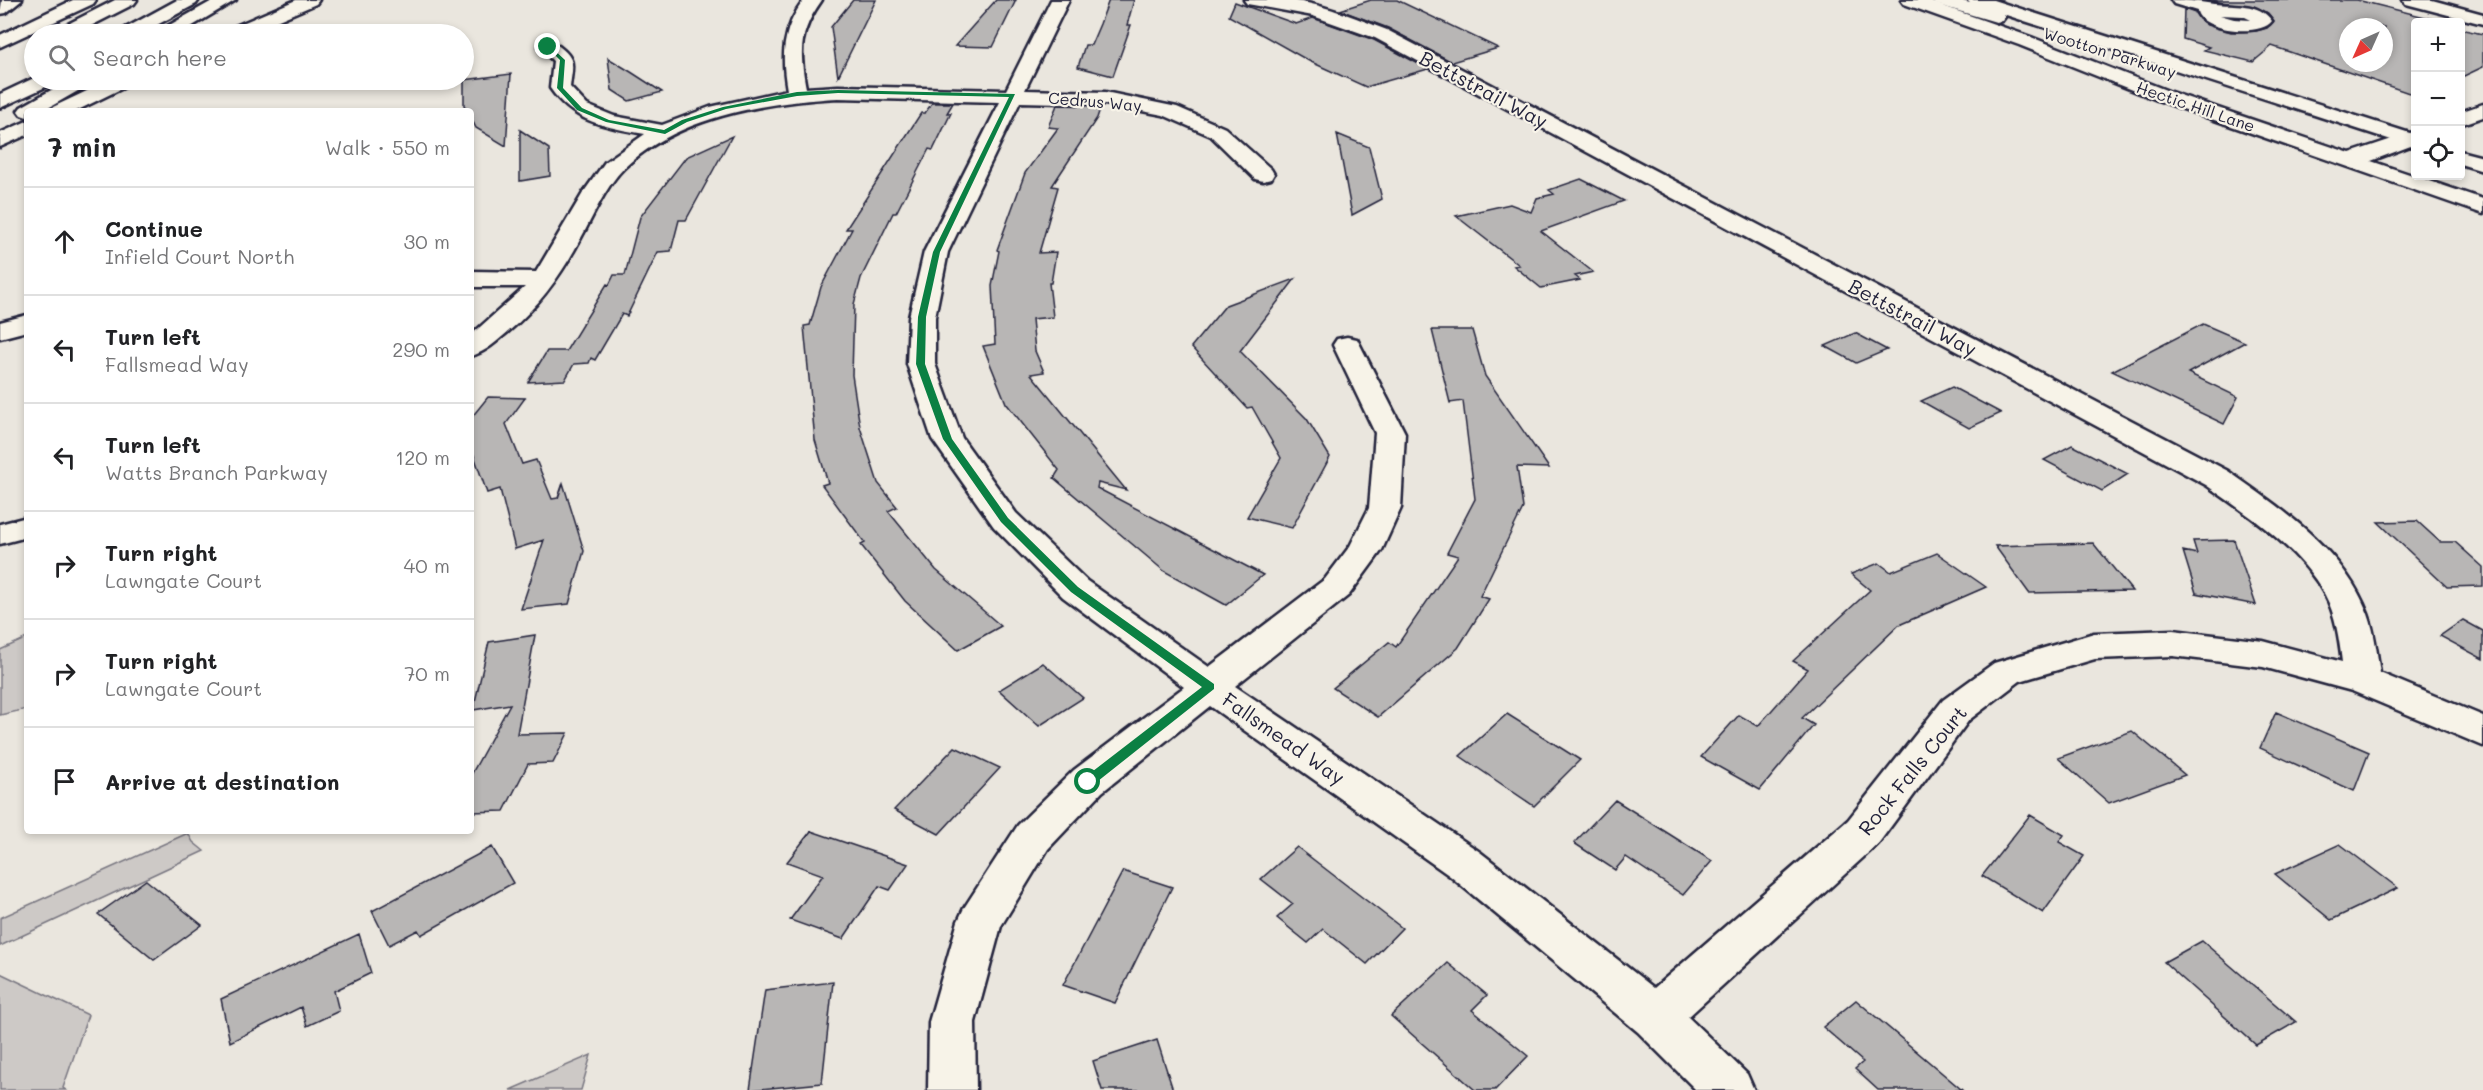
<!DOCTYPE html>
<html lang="en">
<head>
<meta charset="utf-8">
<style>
  body { margin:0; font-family:Mali,sans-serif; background:#f6f6f6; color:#202124 }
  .controls { position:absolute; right:18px; top:18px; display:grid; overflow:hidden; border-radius:6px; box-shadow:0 3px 9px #0003 }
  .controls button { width:54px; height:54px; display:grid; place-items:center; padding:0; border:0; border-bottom:2px solid #e0e0e0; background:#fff; color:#202124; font:30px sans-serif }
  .compass { position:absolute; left:2339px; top:18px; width:54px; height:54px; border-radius:50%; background:#fff; box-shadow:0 3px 9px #0003; rotate:225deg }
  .stop { position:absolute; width:18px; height:18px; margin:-14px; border:4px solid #0b8043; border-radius:50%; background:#fff }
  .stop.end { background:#0b8043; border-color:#fff; box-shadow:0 2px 6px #0008 }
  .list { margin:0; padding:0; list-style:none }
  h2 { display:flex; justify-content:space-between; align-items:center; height:78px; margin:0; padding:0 24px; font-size:26px }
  h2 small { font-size:20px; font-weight:400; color:#757577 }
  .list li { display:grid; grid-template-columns:39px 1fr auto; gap:18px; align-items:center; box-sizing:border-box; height:108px; padding:0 24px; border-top:2px solid #e0e0e0 }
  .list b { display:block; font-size:22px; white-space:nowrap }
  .list p { margin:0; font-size:20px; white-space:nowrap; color:#757577 }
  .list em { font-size:20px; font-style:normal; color:#757577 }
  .icon { flex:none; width:33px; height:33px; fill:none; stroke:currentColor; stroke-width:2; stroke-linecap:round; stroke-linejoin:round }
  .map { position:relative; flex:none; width:2483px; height:1090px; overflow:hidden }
  .search { position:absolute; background:#fff; box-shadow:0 3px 9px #0003; left:24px; top:24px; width:450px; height:66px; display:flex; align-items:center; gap:15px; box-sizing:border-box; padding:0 21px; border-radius:33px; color:#757577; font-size:22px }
  .panel { position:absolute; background:#fff; box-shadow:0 3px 9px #0003; left:24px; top:108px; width:450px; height:726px; border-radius:6px }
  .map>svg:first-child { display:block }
  .green { fill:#cdc9c6; stroke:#787680; stroke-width:1.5 }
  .building { fill:#b8b6b5; stroke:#22223b; stroke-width:1.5; fill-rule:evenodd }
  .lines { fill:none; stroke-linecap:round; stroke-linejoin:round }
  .minor-casing { stroke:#22223b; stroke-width:5 }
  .major-casing { stroke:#22223b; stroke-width:5 }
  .highway-casing { stroke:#22223b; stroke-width:5 }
  .minor { fill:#f7f3e8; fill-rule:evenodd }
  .major { fill:#f7f3e8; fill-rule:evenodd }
  .highway { fill:#f7f3e8; fill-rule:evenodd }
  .route { fill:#0b8043 }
  .labels { text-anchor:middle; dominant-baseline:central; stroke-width:4.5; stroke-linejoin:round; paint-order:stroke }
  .far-street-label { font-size:16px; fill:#22223b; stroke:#f7f3e8 }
  .street-label { font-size:20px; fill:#22223b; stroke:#f7f3e8 }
</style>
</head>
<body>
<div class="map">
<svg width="2483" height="1090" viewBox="0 0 2483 1090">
  <rect width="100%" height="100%" fill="#eae6de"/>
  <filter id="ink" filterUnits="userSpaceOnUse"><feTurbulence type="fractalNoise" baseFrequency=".0167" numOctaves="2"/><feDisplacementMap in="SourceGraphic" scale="12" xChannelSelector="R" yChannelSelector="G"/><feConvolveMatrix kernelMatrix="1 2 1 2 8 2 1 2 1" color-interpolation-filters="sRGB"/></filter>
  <g filter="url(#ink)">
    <path class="green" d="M 27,638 L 27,709 L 0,715 L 0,650 Z
      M 188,833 L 193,842 L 204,851 L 0,946 L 0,918 Z
      M 0,973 L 88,1015 L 63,1088 L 66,1090 L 0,1090 Z
      M 591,1055 L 581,1090 L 510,1090 Z"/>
    <path class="building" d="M 853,0 L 876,0 L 838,77 L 831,27 Z
      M 996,0 L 1016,0 L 993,47 L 955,46 Z
      M 1109,0 L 1134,0 L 1127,25 L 1131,25 L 1113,76 L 1078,67 L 1085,45 L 1091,45 L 1100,24 Z
      M 1371,0 L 1397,0 L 1498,48 L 1452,62 L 1388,28 L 1340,10 Z
      M 2202,0 L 2357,0 L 2433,19 L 2430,21 L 2437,22 L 2415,22 L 2415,90 L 2409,93 L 2272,46 L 2253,62 L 2204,50 L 2209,47 L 2183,39 L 2184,9 L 2195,13 L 2199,19 L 2207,25 L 2231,32 L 2256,31 L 2267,28 L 2274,21 L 2268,13 L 2254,6 ZM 2348,27 L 2384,27 L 2384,63 L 2348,63 Z
      M 1235,2 L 1296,24 L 1313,18 L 1374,40 L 1428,69 L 1366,87 L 1309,61 L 1229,16 Z
      M 2460,29 L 2483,34 L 2483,67 L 2464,76 L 2460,75 Z
      M 608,58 L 631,72 L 662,92 L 629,101 L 612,90 Z
      M 511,74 L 506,146 L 476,128 L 471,118 L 471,111 L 467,111 L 464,105 L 464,80 Z
      M 932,103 L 953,103 L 947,113 L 951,113 L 933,150 L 929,149 L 896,213 L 893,213 L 861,278 L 854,304 L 852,375 L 860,427 L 878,483 L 897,507 L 888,511 L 936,570 L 1001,626 L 958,650 L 905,601 L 861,545 L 865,543 L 822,485 L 828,483 L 815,440 L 804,326 L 810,325 L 821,287 L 852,229 L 846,229 L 921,113 L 925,113 Z
      M 1057,105 L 1101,106 L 1097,118 L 1052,186 L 1058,187 L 1039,253 L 1056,252 L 1051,283 L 1049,283 L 1053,317 L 1032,319 L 1035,351 L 1044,372 L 1031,374 L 1126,490 L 1098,483 L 1097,488 L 1263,575 L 1226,605 L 1164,571 L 1054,478 L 1059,470 L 1006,403 L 983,346 L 995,344 L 992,286 L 999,251 L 997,250 L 1025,173 L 1058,128 L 1048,127 Z
      M 520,130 L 549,149 L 550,176 L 520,181 Z
      M 1337,134 L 1369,147 L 1382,199 L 1352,215 Z
      M 732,136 L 686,220 L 679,220 L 671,251 L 658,252 L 627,316 L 622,314 L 595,360 L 591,358 L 589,363 L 574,364 L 565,380 L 528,382 L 547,351 L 566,351 L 607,284 L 609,285 L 614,275 L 625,275 L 640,217 L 686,157 Z
      M 1581,179 L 1624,201 L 1541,231 L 1593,272 L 1575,276 L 1580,280 L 1541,288 L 1514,266 L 1519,265 L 1456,216 L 1510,204 L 1531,212 L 1537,198 L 1554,194 L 1549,190 Z
      M 1295,279 L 1240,351 L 1307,419 L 1330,457 L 1292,528 L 1247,517 L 1281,458 L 1252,407 L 1247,408 L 1191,347 L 1226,305 Z
      M 2203,324 L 2245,342 L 2188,373 L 2238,397 L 2224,424 L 2112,371 Z
      M 1432,330 L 1472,330 L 1485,376 L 1549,468 L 1517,467 L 1523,508 L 1480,596 L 1489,599 L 1458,648 L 1378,717 L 1333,688 L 1389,642 L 1396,647 L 1458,556 L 1447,553 L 1475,499 L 1463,401 L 1450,403 Z
      M 1855,333 L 1887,350 L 1856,363 L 1825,346 Z
      M 1952,387 L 2001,413 L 1969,428 L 1921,401 Z
      M 488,397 L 525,398 L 506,424 L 522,464 L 536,460 L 552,499 L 558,498 L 563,483 L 584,551 L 569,604 L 521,609 L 544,540 L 515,549 L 500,489 L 487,493 L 471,447 L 471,418 Z
      M 2072,445 L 2128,474 L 2102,491 L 2044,460 Z
      M 2417,521 L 2440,542 L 2455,542 L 2483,567 L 2483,586 L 2447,587 L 2378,522 Z
      M 2234,540 L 2256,605 L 2196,593 L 2183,551 L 2197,554 L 2193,541 Z
      M 2093,543 L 2132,591 L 2029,593 L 1995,546 Z
      M 1937,553 L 1986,587 L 1899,625 L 1802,718 L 1814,725 L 1760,790 L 1701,757 L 1739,715 L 1758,726 L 1808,669 L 1793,661 L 1870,590 L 1851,574 L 1879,563 L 1891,572 Z
      M 2463,620 L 2483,631 L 2483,659 L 2440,636 Z
      M 535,635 L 517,734 L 568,733 L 553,763 L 528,764 L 504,811 L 471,812 L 471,775 L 510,704 L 473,710 L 489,642 Z
      M 1043,663 L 1083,698 L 1039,726 L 999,690 Z
      M 2276,712 L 2369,752 L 2354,791 L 2260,748 Z
      M 1507,714 L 1580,760 L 1534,806 L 1460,756 Z
      M 2132,731 L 2185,775 L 2109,803 L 2058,758 Z
      M 955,747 L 1000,768 L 939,834 L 894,810 Z
      M 1615,800 L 1712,861 L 1683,895 L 1626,857 L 1615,870 L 1574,843 Z
      M 2030,815 L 2064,835 L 2059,842 L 2084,856 L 2043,913 L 1982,876 Z
      M 811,831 L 908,864 L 890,890 L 879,886 L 843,939 L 790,920 L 823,875 L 787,862 Z
      M 2340,844 L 2398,888 L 2331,920 L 2275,874 Z
      M 492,847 L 513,883 L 421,935 L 418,930 L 389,945 L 372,911 Z
      M 1297,847 L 1402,928 L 1367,964 L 1323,929 L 1308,943 L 1277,918 L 1293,904 L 1261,879 Z
      M 1123,871 L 1172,887 L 1115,1003 L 1063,985 Z
      M 146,880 L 202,925 L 154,960 L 98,914 Z
      M 359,934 L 371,973 L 334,991 L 339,1011 L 307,1026 L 301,1007 L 230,1042 L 221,999 Z
      M 2202,941 L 2296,1022 L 2256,1045 L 2164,962 Z
      M 1448,963 L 1487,995 L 1472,1010 L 1528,1056 L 1495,1090 L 1475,1090 L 1391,1016 Z
      M 833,982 L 822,1083 L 750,1090 L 765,990 Z
      M 1856,1000 L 1962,1090 L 1878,1090 L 1855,1069 L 1863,1062 L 1823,1027 Z
      M 1157,1040 L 1173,1090 L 1102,1090 L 1093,1061 Z"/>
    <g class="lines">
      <g class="minor-casing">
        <path id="minor" d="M 804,0 L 822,0 C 799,32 799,51 806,88 L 838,86 L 1006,90 L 1051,0 L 1069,0 L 1025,90 L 1105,92 L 1177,107 L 1225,128 L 1271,169 L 1274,174 L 1271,179 L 1263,181 L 1255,179 L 1211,136 L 1163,115 L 1105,104 L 1020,102 L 948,252 L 935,317 L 935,364 L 962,438 L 1016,513 L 1087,581 L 1209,667 L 1325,579 L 1350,546 L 1369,508 L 1375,433 L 1333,345 L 1337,339 L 1347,337 L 1357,339 L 1405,433 L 1401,508 L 1382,550 L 1349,595 L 1235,686 L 1480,852 L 1654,988 L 1848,820 L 1943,700 L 1994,663 L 2094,633 L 2173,630 L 2263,641 L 2342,662 C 2339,639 2336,615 2325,595 C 2300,548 2248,515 2206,485 L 1375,38 L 1313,16 L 1253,5 L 1247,4 L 1244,0 C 1259,0 1273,0 1287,0 C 1321,3 1356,18 1387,30 L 2228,471 C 2282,509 2344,550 2368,614 C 2375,633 2377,654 2380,673 L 2483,716 L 2483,746 L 2352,691 L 2263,667 L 2173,656 L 2095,659 L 2020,681 L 1969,720 L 1878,844 L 1688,1017 L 1747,1074 L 1754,1090 L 1696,1090 L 1638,1032 L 1450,876 L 1210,706 L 1102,792 L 1048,849 L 1001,926 L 975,1022 L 976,1090 L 928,1090 L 929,1022 L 958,921 L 964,908 L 1018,825 L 1074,770 L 1184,687 L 1063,597 L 994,527 L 932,439 L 907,364 L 909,317 L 924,252 L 1000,102 L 838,98 C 767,102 678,116 624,168 C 605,187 594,215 581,238 C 562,274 540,305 509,331 C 497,341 486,352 471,356 L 471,335 L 525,287 L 471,287 L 471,271 L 536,272 L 583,193 L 605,162 L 645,134 C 606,127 574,123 550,88 L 553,61 L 539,47 L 541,43 C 549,41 554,42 560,47 C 577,60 572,67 570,87 L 587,105 L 614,116 L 662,125 L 710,107 L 787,90 C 781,56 782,29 804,0 Z
          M 1901,0 L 1926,0 L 2031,37 L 2171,92 L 2350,153 L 2416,131 L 2416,144 L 2371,161 L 2483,199 L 2483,214 L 2157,100 L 2019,45 L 1904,4 Z
          M 2171,0 C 2187,0 2200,2 2214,4 C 2234,6 2259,2 2272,21 C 2260,38 2200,30 2197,11 L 2174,4 ZM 2220,15 L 2243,16 L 2251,20 L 2234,19 Z
          M 2403,0 L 2432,0 L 2483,14 L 2483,24 L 2406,4 Z
          M 2483,104 L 2483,117 L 2460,125 L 2460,112 Z
          M 27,315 L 27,331 L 0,338 L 0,322 Z
          M 27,517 L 27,537 L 0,544 L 0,524 Z"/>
      </g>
      <g class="major-casing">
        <path id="major" d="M 1932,0 L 1959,0 L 1970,3 L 1967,0 L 1993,0 L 2416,135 L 2416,148 L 2003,14 L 2005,17 L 2002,21 L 1996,22 L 1935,4 Z
          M 2460,151 L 2483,157 L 2483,171 L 2460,164 Z"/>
      </g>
      <g class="highway-casing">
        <path id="highway" d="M 2,0 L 22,0 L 6,13 L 0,14 Z
          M 73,0 L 96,0 L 93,4 L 0,47 L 0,35 Z
          M 115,0 L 137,0 L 134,4 L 75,34 L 59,34 L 57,32 L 60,28 Z
          M 177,0 L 199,0 L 196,4 L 140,34 L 119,34 L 122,30 Z
          M 214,0 L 236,0 L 179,34 L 165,34 L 163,31 L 166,27 Z
          M 296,0 L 319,0 L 316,4 L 246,34 L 223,34 L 226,30 Z
          M 34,78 L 34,80 L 55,80 L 52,84 L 0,108 L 0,94 Z
          M 69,80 L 81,80 L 86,84 L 83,88 L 43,111 L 27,111 L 27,117 L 21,115 L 18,111 L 21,107 Z
          M 110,80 L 134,80 L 131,84 L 76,111 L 50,111 L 53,107 Z
          M 27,121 L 27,135 L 0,147 L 0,133 Z"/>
      </g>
      <use href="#minor" class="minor"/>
      <use href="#major" class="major"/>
      <use href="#highway" class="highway"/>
    </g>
  </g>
  <path class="route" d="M 546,46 L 550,46 L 565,60 L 563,88 L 582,108 L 609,120 L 664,130 L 682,120 L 723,107 L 797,92 L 838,90 L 1015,94 L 940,252 L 926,317 L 925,364 L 952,439 L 1008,518 L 1078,587 L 1214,684 L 1214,689 L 1093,785 L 1084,785 L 1084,778 L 1202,687 L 1071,592 L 1001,522 L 943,439 L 916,364 L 918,317 L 933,252 L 1009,97 L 838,93 L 797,96 L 726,109 L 687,122 L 665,134 L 606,122 L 577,110 L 557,88 L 560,60 Z"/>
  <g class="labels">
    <g class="far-street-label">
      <text transform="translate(2110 52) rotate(17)">Wootton Parkway</text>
      <text transform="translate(1095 101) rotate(5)">Cedrus Way</text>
      <text transform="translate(2196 106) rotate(19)">Hectic Hill Lane</text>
    </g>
    <g class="street-label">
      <text transform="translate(1484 89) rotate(28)">Bettstrail Way</text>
      <text transform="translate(1913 317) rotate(28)">Bettstrail Way</text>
      <text transform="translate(1284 738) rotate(35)">Fallsmead Way</text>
      <text transform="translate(1912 770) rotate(-51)">Rock Falls Court</text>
    </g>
  </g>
</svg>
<div class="controls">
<button>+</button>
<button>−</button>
<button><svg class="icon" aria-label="locate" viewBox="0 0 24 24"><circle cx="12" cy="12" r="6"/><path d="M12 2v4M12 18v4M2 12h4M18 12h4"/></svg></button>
</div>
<svg class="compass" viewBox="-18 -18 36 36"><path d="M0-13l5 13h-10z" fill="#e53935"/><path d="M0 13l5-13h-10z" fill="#757577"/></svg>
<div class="stop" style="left:1088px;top:782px"></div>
<div class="stop end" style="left:548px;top:47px"></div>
<div class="search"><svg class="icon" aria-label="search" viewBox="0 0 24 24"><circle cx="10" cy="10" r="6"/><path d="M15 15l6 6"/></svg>Search here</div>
<section class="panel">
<h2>7 min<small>Walk · 550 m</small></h2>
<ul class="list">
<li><svg class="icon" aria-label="ahead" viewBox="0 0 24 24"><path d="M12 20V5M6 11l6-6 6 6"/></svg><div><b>Continue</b><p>Infield Court North</p></div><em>30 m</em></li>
<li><svg class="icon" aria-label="left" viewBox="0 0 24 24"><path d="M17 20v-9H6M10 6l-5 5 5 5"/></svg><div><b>Turn left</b><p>Fallsmead Way</p></div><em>290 m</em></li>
<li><svg class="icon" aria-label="left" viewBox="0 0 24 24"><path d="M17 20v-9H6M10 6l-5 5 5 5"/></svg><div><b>Turn left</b><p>Watts Branch Parkway</p></div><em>120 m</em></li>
<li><svg class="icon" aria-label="right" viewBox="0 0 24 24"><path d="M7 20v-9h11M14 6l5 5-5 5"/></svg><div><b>Turn right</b><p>Lawngate Court</p></div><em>40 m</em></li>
<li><svg class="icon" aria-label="right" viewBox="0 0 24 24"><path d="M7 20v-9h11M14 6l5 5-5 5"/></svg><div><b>Turn right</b><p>Lawngate Court</p></div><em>70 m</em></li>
<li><svg class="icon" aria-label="arrive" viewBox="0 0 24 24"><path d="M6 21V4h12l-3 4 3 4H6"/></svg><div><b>Arrive at destination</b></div></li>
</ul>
</section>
</div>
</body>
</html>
